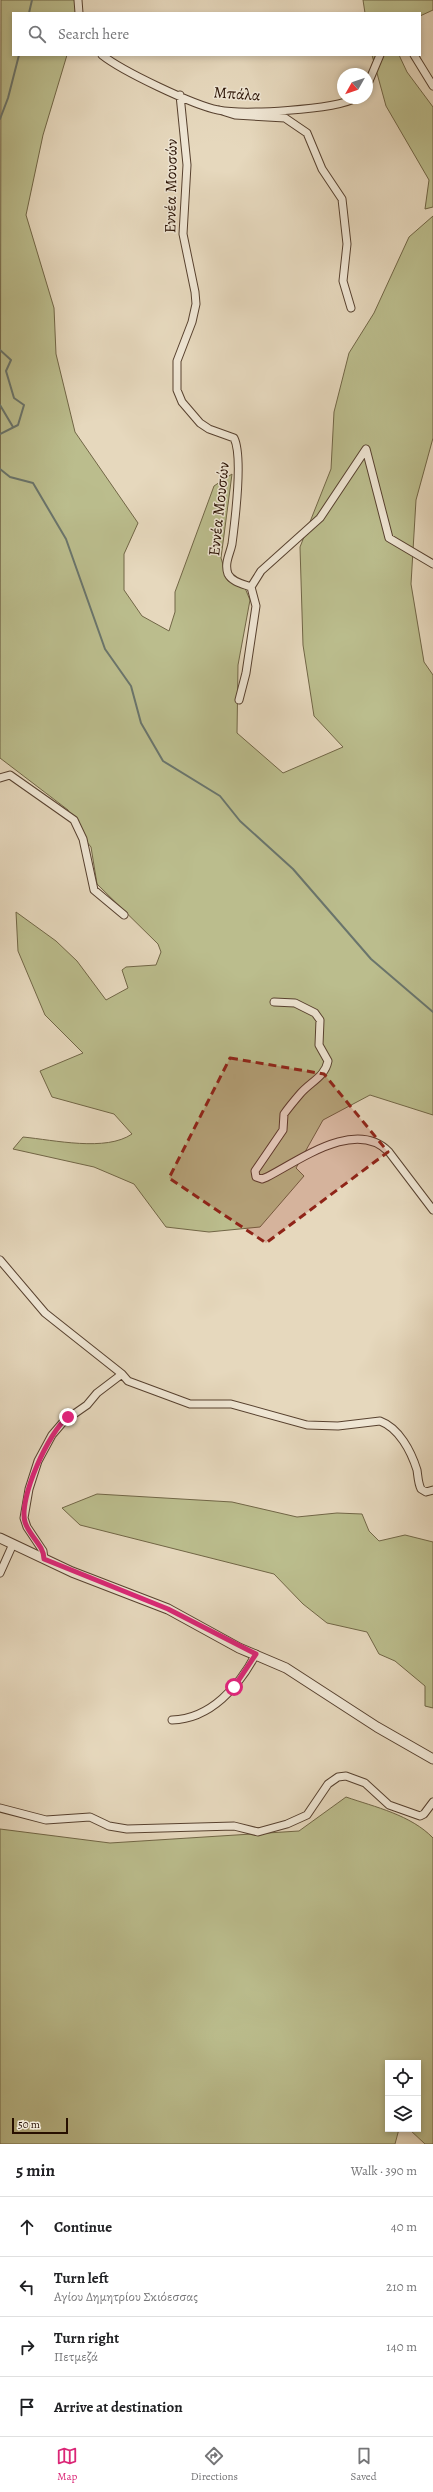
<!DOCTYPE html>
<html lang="en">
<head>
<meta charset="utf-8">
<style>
  body { margin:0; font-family:Alegreya,serif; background:#f2f2f2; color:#202124 }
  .controls { position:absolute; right:12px; bottom:12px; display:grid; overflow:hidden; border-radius:0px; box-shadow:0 2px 6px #0003 }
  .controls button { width:36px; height:36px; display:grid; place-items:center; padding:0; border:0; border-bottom:1px solid #e0e0e0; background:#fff; color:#202124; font:20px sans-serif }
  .compass { position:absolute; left:337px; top:68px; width:36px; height:36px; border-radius:50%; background:#fff; box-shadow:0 2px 6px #0003; rotate:230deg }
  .scale { position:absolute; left:12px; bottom:10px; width:56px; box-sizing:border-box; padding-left:4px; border:2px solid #270f00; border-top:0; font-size:11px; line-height:14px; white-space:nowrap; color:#270f00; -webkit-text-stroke:3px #efe6d4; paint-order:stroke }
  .stop { position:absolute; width:12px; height:12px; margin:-9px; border:3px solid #db2777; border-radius:50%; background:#fff }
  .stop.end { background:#db2777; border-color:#fff; box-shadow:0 1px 4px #0008 }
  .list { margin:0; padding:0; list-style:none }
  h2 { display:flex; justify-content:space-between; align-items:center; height:52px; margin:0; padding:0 16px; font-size:17px }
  h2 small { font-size:13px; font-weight:400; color:#757577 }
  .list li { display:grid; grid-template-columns:26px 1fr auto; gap:12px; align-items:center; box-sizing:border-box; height:60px; padding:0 16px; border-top:1px solid #e0e0e0 }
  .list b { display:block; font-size:15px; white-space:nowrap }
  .list p { margin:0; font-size:13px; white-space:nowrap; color:#757577 }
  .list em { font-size:13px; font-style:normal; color:#757577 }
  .icon { flex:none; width:22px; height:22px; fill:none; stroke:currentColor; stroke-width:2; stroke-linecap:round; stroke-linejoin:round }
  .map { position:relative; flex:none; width:433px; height:2144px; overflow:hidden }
  .search { position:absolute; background:#fff; box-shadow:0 2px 6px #0003; left:12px; right:12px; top:12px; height:44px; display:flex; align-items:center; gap:10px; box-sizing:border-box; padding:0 14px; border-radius:0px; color:#757577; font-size:15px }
  .sheet { height:292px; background:#fff }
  nav { display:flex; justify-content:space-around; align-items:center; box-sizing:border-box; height:56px; border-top:1px solid #e0e0e0; background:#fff; font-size:11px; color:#757577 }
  nav a { display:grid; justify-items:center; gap:2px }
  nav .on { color:#db2777 }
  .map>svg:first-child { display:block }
  .green { fill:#bbbd8d; stroke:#716646 }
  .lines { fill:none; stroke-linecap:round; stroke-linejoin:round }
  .stream { stroke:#6a756c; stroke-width:2 }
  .minor-casing { stroke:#57412f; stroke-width:9 }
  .tertiary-casing { stroke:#57412f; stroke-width:11 }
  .minor { stroke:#efe6d4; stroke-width:7 }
  .tertiary { stroke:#efe6d4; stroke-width:9 }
  .route { stroke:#db2777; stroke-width:5 }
  .marked { fill:#8f2418; fill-opacity:0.2; stroke:#8f2418; stroke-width:3; stroke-dasharray:8 5; stroke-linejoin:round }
  .labels { text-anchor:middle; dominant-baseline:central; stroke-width:3; stroke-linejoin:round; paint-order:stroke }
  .street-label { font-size:16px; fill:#270f00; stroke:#efe6d4 }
</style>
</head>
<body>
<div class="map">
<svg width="433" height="2144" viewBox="0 0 433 2144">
  <rect width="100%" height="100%" fill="#e6d8bd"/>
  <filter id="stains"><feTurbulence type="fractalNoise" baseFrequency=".005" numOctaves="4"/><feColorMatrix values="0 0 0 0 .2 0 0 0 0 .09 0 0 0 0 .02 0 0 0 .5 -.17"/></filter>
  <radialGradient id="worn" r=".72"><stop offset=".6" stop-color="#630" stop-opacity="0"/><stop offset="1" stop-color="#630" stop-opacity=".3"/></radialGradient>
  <path class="green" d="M 1,0 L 81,0 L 80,13 L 13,13 L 13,55 L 67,55 L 43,135 L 26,215 L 54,308 L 56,354 L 75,432 L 138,523 L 124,554 L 124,590 L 142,616 L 169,631 L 175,612 L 175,592 L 214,486 L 232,474 L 221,558 L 228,581 L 245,588 L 250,600 L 238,665 L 237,733 L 283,773 L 343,747 L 314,716 L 303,645 L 300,547 L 331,469 L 334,412 L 349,353 L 374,313 L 409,237 L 433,216 L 433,438 L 416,500 L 411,584 L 424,662 L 433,675 L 433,1115 L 370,1095 L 323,1120 L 296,1168 L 304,1176 L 260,1227 L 209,1232 L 166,1227 L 134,1184 L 94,1167 L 13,1149 L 23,1137 C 54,1140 106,1152 132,1134 L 114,1114 L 52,1097 L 40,1071 L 83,1053 L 45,1015 L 18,951 L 16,912 L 56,941 L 77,961 L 106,1000 L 128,988 L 122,970 L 126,967 L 156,965 L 161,952 L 158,944 L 97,884 L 91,847 L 73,825 L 68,810 L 0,758 Z
    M 363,0 L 433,0 L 433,10 L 420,16 L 420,13 L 365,13 Z
    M 372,55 L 399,55 L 407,72 L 433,107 L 433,207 L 425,209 L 429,180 L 386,106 Z
    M 97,1494 L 232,1502 L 297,1517 L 337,1513 L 362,1514 L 369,1531 L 379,1541 L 405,1535 L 433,1542 L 433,1708 L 425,1706 L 425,1686 L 395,1661 L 379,1654 L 367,1632 L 327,1623 L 303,1604 L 274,1574 L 80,1525 L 62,1508 Z
    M 346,1797 C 375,1807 411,1815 433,1838 L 433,2144 L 425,2144 L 409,2129 L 418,2129 L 418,2063 L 388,2063 L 388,2129 L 399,2129 L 395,2144 L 0,2144 L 0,1829 L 110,1843 L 299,1831 Z"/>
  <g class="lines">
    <path class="stream" d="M 29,13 L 32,0
      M 0,119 L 8,98 L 19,55
      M 0,350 L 11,360 L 6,371 L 14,398 L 24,405 L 18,425 L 0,434
      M 0,405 L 13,427
      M 0,469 L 10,477 L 33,483 L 66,539 L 105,649 L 131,686 L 141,723 L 163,761 L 220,796 L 240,821 L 293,869 L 371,959 L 433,1012"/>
    <g class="minor-casing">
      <path id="minor" d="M 78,0 L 79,13
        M 102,55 C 122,71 193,105 218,110 C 243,115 334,110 356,98
        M 414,55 L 433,86
        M 367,86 L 380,55
        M 180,95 L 187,165 L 183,234 L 195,292 L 196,304 L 192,322 L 177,361 L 177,390 L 182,402 L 200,423 L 209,429 L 234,438 C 243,456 235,521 232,544 C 230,554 224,563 228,574 C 232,582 243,584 251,587 L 261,571 L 320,518 L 366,449 L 389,538 L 433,564
        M 219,110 L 235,115 L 285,118 L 307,133 L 322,169 L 342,199 L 347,244 L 343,281 L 351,308
        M 239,700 L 246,673 L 256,606 L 251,587
        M 0,778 L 10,775 L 74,820 L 83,839 L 94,890 L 124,915
        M 274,1002 L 295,1003 L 315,1013 L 320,1020 L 319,1045 L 328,1061 C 325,1077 310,1082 300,1094 C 294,1101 289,1107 284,1114 L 283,1130 L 255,1171 L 256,1177 L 262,1179 L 267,1177 C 300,1160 356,1118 389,1152 L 433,1210
        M 0,1260 L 45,1313 L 122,1374 L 128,1381 L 190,1404 L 231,1404 L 307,1425 L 338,1426 L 380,1421 C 399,1428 411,1451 417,1470 C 418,1476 418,1483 421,1489 L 426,1492 L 433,1490
        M 44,1559 L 43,1551 L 27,1527 L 24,1518 L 29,1489 L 38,1461 L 52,1435 L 64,1421 L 87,1405 L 97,1393 L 122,1374
        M 0,1573 L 13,1544
        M 172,1720 C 211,1719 239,1686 256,1654
        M 0,1808 L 46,1820 L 90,1817 L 109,1826 L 127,1829 L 234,1826 L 258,1832 L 287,1824 L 307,1815 L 328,1784 L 338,1777 L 346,1776 L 365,1783 L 389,1805 L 420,1816 L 424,1814 L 433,1802"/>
    </g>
    <g class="tertiary-casing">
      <path id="tertiary" d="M 0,1538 L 72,1572 L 168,1609 L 239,1648 L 286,1668 L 377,1727 L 433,1759"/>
    </g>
    <use href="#minor" class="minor"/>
    <use href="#tertiary" class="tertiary"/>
  </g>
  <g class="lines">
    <path class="route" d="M 68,1417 C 49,1431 18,1499 25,1522 C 29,1536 44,1545 44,1559 L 168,1609 L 256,1654 L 234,1687"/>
  </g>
  <path class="marked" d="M 230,1058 L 324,1074 L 388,1152 L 266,1243 L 169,1178 Z"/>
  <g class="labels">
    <g class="street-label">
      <text transform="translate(237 94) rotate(4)">Μπάλα</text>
      <text transform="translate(171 186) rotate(-89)">Εννέα Μουσών</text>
      <text transform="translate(219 509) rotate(-84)">Εννέα Μουσών</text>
    </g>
  </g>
  <rect width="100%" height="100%" filter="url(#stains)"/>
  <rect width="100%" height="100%" fill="url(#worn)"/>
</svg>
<div class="controls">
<button><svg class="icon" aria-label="locate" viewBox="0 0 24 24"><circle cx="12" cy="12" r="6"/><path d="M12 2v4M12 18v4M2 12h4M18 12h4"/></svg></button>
<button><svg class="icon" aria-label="layers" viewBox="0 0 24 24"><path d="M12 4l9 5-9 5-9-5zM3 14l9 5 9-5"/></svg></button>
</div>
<svg class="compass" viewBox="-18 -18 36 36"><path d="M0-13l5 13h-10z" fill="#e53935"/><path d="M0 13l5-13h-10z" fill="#757577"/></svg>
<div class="scale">50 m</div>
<div class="stop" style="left:234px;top:1687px"></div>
<div class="stop end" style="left:68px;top:1417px"></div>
<div class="search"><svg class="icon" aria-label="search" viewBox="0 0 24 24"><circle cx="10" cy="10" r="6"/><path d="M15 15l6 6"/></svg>Search here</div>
</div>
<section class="sheet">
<h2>5 min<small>Walk · 390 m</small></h2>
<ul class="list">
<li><svg class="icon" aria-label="ahead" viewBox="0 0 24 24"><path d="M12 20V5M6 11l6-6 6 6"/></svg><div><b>Continue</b></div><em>40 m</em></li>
<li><svg class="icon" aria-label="left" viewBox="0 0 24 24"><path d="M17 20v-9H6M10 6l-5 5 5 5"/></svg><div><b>Turn left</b><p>Αγίου Δημητρίου Σκιόεσσας</p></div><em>210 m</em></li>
<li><svg class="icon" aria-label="right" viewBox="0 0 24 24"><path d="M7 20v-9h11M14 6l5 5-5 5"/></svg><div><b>Turn right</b><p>Πετμεζά</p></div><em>140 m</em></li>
<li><svg class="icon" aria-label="arrive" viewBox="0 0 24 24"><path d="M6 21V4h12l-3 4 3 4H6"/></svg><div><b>Arrive at destination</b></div></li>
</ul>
</section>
<nav>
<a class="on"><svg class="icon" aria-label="map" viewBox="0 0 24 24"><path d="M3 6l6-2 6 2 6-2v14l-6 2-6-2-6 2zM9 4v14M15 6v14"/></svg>Map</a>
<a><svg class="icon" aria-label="directions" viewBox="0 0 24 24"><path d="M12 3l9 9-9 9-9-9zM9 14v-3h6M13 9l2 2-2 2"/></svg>Directions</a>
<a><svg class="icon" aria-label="saved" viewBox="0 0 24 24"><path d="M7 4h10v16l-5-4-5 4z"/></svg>Saved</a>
</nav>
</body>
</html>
